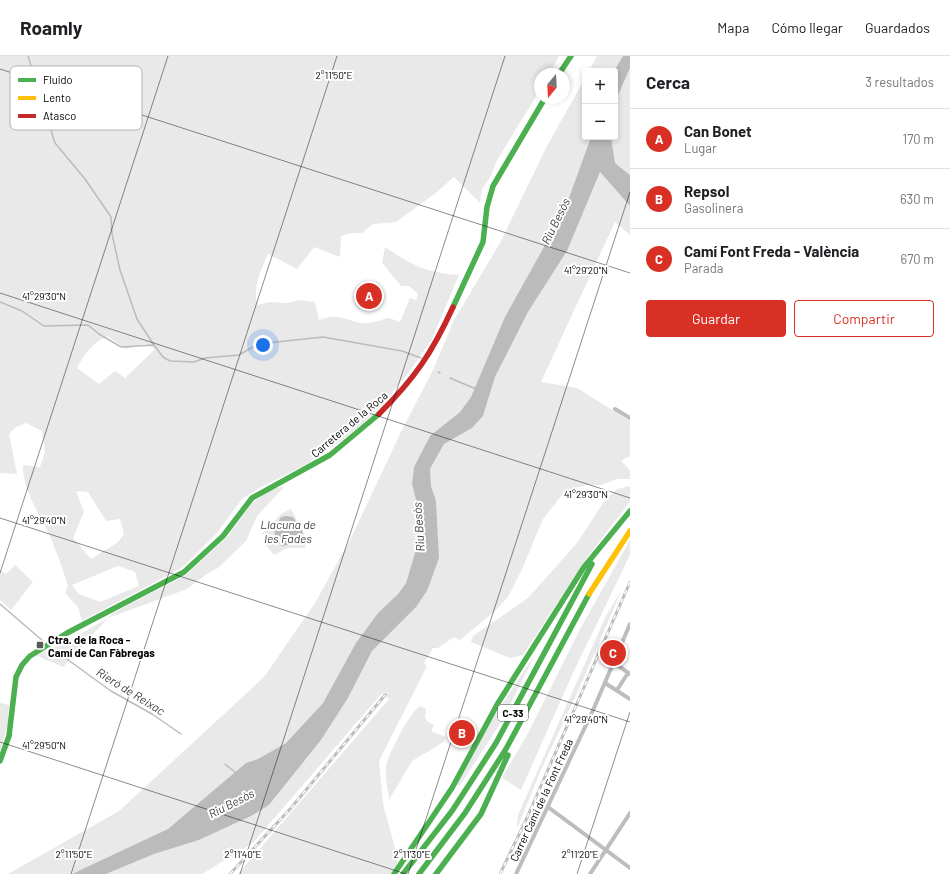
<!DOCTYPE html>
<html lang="es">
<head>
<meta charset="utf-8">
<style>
  body { margin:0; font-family:Barlow,sans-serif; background:#f6f6f6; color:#202124 }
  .controls { position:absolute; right:12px; top:12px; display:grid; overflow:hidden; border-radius:4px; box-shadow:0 2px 6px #0003 }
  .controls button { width:36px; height:36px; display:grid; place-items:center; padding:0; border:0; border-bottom:1px solid #e0e0e0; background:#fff; color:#202124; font:20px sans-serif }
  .compass { position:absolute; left:534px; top:12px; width:36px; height:36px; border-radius:50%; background:#fff; box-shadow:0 2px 6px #0003; rotate:198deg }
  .you { position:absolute; left:263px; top:289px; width:14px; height:14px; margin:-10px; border:3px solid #fff; border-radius:50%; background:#1a73e8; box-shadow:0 0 0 6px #1a73e833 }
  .badge { display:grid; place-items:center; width:26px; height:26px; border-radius:50%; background:#d93025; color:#fff; font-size:13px; font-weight:700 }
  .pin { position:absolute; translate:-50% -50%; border:2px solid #fff; box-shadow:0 1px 4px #0006 }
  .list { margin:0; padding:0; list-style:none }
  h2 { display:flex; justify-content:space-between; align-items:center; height:52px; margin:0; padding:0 16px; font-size:17px }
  h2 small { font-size:13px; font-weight:400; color:#757577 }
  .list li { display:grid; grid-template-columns:26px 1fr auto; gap:12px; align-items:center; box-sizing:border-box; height:60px; padding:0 16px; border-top:1px solid #e0e0e0 }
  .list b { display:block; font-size:15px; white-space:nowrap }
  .list p { margin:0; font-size:13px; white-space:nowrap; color:#757577 }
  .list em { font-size:13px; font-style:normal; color:#757577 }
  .actions { display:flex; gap:8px; padding:12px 16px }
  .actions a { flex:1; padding:9px 0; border:1px solid #d93025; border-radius:4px; text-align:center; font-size:14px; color:#d93025 }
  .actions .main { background:#d93025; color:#fff }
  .map { position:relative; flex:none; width:630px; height:818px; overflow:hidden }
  header { display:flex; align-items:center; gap:24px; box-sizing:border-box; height:56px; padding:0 20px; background:#fff; border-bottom:1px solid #e0e0e0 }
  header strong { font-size:19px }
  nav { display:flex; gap:22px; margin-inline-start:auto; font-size:14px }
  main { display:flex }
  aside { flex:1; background:#fff }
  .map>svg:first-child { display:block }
  .green { fill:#e9e9e9; fill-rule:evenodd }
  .water { fill:#bbb }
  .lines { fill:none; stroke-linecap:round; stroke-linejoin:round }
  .stream { stroke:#bbb; stroke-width:1.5 }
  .street { stroke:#bdbdbd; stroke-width:4 }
  .fast { stroke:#4caf50; stroke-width:5.5 }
  .slow { stroke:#ffc107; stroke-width:5.5 }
  .jam { stroke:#c62828; stroke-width:5.5 }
  .rail-casing { stroke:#bdbdbd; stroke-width:3 }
  .rail { stroke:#fff; stroke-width:1.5; stroke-dasharray:4.5; stroke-linecap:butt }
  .ticks { fill:none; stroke:#000; stroke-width:1; stroke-opacity:0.45 }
  .poi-dot { fill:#595959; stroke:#fff; stroke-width:1.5 }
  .labels { text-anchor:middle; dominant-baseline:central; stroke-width:4; stroke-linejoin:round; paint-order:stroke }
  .shield { fill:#fff; stroke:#4c4c4c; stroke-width:1 }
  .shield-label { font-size:10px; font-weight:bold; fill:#000 }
  .street-label { font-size:11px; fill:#000; stroke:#fff }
  .poi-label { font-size:11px; font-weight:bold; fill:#000; stroke:#fff; text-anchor:start }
  .water-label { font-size:12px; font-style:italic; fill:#3f3f3f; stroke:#fff }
  .key { fill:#fff; stroke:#b2b2b2; stroke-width:1 }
  .key-label { font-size:11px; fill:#000 }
  .ticks-label { font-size:10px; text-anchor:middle; fill:#000; stroke:#fff; stroke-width:4; stroke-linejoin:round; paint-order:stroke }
</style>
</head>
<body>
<header>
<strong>Roamly</strong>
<nav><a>Mapa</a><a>Cómo llegar</a><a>Guardados</a></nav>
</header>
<main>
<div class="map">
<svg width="630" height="818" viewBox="0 0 630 818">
  <rect width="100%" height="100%" fill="#fff"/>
  <path class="green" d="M 0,0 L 559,0 L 549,18 L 540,18 L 540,34 L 496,106 L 491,120 L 482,133 L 480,147 L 454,121 L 437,136 L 396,166 L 373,168 L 362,177 L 351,177 L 341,180 L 340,201 L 314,191 L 297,213 L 268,198 C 260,216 253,230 257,249 L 270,246 L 287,247 L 299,244 L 315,246 L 319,264 C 339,257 342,263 361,267 C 371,268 381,264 389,262 L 400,266 L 410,242 L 416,244 L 418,238 L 409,230 L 401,230 L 382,207 L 385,191 C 411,209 427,217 459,219 L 432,283 L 409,316 L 373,359 L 341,385 L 305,409 L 259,432 L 242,443 L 216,478 L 183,511 L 82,565 L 78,551 L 65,537 L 68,530 C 63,513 56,495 49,478 C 39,457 22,433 23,409 L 40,411 L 45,396 L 42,375 L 26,367 L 16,371 L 9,378 L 17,418 L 0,417 ZM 107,280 L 126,293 L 145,288 L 155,293 L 125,322 L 115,315 L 99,328 L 77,312 C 85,297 92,288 107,280 ZM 76,435 L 88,436 L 106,465 L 120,463 L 124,478 L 118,486 L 91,503 L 73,482 L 84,456 ZM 118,510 L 135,516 L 139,530 L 100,546 L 79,538 L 72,529 Z
    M 597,0 L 623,0 L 614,15 L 589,15 Z
    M 630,12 L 630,119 L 615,107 L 611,81 L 615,81 L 615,46 Z
    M 585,22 L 585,81 L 591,81 L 565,154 L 526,223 L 471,341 L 460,356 L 430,380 L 414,411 L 412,428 L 417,448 L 415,497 L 406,527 L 398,538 L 378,557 L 323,647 L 286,687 L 258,703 L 246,708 L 168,773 L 126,794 L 72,818 L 8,818 L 119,755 L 264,621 L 315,547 L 351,482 L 401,376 L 433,314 L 454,264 L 500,187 L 546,92 Z
    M 600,116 L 630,150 L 630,179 L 615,166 L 541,326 L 577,332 L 630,365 L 630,400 L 621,405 L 630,414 L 630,423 L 617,423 L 601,429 L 587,429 L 566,434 L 543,463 L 523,511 L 508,541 L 494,556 L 460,584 L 454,581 L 438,592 L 433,592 L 424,607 L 427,610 L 379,705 L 383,748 L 398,803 L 395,814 L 391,818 L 238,818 L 389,643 L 382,637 L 253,787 L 202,818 L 106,818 L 154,798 L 199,784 L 251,760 L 269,749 L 321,684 L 348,642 L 372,595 L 423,541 L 427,535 L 436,453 L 431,430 L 430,413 L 444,388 L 472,372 L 483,360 L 495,321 L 528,256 L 567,195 Z
    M 630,430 L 630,446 L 588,500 L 523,599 L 510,602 L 471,586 L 473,580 L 528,542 L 577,487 L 605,444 L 617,433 Z
    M 284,431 L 257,460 L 246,485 L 218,512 L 207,518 L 187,533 L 108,562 L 63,611 L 35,599 L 65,587 L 108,562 L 113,557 L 186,519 L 228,480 L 253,446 L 274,432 Z
    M 291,453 L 307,483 L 305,492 L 288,492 L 274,499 L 266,489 L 272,479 L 262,478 L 281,458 Z
    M 630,484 L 630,499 L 572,619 L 521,734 L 502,722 L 527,679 L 579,575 Z
    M 15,509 L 33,526 L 11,554 L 0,544 L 0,514 L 6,518 Z
    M 623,531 L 579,633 L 540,716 L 517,773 L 518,759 L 605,562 Z
    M 536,597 L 503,663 L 459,731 L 457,728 L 493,662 Z
    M 0,647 L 9,649 L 8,668 L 0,696 Z
    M 421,650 L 426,653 L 425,661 L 428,666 L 434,669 L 431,675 L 446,681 L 444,686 L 412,705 L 389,744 C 388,733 385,721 386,710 C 388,699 411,653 421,650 Z"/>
  <path class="water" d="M 623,0 L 630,0 L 630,12 L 615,46 L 614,15 Z
    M 591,81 L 611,81 L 615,107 L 630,119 L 630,150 L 600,116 L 567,195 L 528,256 L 495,321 L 483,360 L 472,372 L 444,388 L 430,413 L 431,430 L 436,445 L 439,502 L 427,535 L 416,551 L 372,595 L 348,642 L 321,684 L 269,749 L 251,760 L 199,784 L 154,798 L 106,818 L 72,818 L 168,773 L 246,707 L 258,703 L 286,687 L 323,647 L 356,587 L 378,557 L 398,538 L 406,527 L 415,497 L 418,452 L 412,428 L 414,411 L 430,380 L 460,356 L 471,341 L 505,261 L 565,153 Z
    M 286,460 L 293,461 L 303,476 C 300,485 291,489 282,490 C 271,480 274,472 281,461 Z"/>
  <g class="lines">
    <path class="stream" d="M 28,0 L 55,87 L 85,123 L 111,161 L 112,178 L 120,214 L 137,263 L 154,289
      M 0,246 L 22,255 L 44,270 L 88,269 L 99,278 L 121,291 L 154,289 L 163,301 L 170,305 L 194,306 L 205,302 L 239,299 L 258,288 L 323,281 L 402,295 L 421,302
      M 438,316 L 440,317
      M 450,322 L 476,333
      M 0,548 L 43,585
      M 53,593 L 111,635 L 152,658 L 181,678
      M 225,708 L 236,717"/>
    <path class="street" d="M 615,353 L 630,362
      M 613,606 L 630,618
      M 605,627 L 630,643
      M 617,634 L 628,617
      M 548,751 L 630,812
      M 516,818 L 594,652 L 630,568
      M 590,818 L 630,757"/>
    <path class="fast" d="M 559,18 L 571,0
      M 453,251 L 483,186 L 487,151 L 493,130 L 545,42
      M 0,705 L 9,680 L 16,621 L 22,609 L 30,600 L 67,577 L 184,516 L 223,480 L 252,442 L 330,399 L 379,358
      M 394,818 L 452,732 L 498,647 L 584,511 L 630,455
      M 403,818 L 452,755 L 496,687 L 592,508
      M 419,818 L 465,757 L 506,693 L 589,538
      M 436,818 L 481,758 L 508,699"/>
    <path class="slow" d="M 589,538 L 630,475"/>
    <path class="jam" d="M 379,358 C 415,322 432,297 453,251"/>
    <g class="rail-casing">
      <path id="rail" d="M 230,818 L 291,752 L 385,639
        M 500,818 L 526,764 L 630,526"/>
    </g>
    <use href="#rail" class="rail"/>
  </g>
  <path class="ticks" d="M 0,13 L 630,217M 0,237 L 630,442M 0,462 L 630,666M 0,517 L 168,0M 0,686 L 406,818M 71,818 L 337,0M 240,818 L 505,0M 408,818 L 630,136M 577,818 L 630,656"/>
  <rect class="poi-dot" x="36" y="585" width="8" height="8" rx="2"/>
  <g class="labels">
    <rect class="shield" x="498" y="649" width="30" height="16" rx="3"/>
    <g class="shield-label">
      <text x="513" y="657">C-33</text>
    </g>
    <g class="street-label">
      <text transform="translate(349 368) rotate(-40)">Carretera de la Roca</text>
      <text transform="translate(541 744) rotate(-65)">Carrer Camí de la Font Freda</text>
    </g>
    <g class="poi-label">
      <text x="48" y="583">Ctra. de la Roca -<tspan x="48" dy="13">Camí de Can Fàbregas</tspan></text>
    </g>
    <g class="water-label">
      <text transform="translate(555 165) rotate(-64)">Riu Besòs</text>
      <text x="288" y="468">Llacuna de<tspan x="288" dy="14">les Fades</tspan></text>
      <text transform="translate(418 471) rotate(-94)">Riu Besòs</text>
      <text transform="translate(131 635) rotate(32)">Rieró de Reixac</text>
      <text transform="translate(231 747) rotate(-27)">Riu Besòs</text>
    </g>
  </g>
  <rect x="10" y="10" width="132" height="64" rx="6" class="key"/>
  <rect x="18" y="22" width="18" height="4" fill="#4caf50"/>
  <rect x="18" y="40" width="18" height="4" fill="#ffc107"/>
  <rect x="18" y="58" width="18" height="4" fill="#c62828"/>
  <g class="key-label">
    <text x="43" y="28">Fluido</text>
    <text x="43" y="46">Lento</text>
    <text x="43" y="64">Atasco</text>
  </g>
  <g class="ticks-label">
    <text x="334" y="23">2°11'50"E</text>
    <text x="586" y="218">41°29'20"N</text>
    <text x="44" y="244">41°29'30"N</text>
    <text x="586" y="442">41°29'30"N</text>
    <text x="44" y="468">41°29'40"N</text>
    <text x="586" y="667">41°29'40"N</text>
    <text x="44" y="693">41°29'50"N</text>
    <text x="74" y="802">2°11'50"E</text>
    <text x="243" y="802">2°11'40"E</text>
    <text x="412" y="802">2°11'30"E</text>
    <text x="580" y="802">2°11'20"E</text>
  </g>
</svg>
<div class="controls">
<button>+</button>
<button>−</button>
</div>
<svg class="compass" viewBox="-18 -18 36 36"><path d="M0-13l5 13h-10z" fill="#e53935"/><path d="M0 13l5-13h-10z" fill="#757577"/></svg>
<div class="you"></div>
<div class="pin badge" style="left:369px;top:240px">A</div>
<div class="pin badge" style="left:462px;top:677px">B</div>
<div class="pin badge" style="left:613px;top:597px">C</div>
</div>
<aside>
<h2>Cerca<small>3 resultados</small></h2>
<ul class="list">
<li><span class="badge">A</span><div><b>Can Bonet</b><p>Lugar</p></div><em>170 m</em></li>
<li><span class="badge">B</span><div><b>Repsol</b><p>Gasolinera</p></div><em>630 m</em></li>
<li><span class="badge">C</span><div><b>Camí Font Freda - València</b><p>Parada</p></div><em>670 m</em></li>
</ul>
<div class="actions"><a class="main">Guardar</a><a>Compartir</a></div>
</aside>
</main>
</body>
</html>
